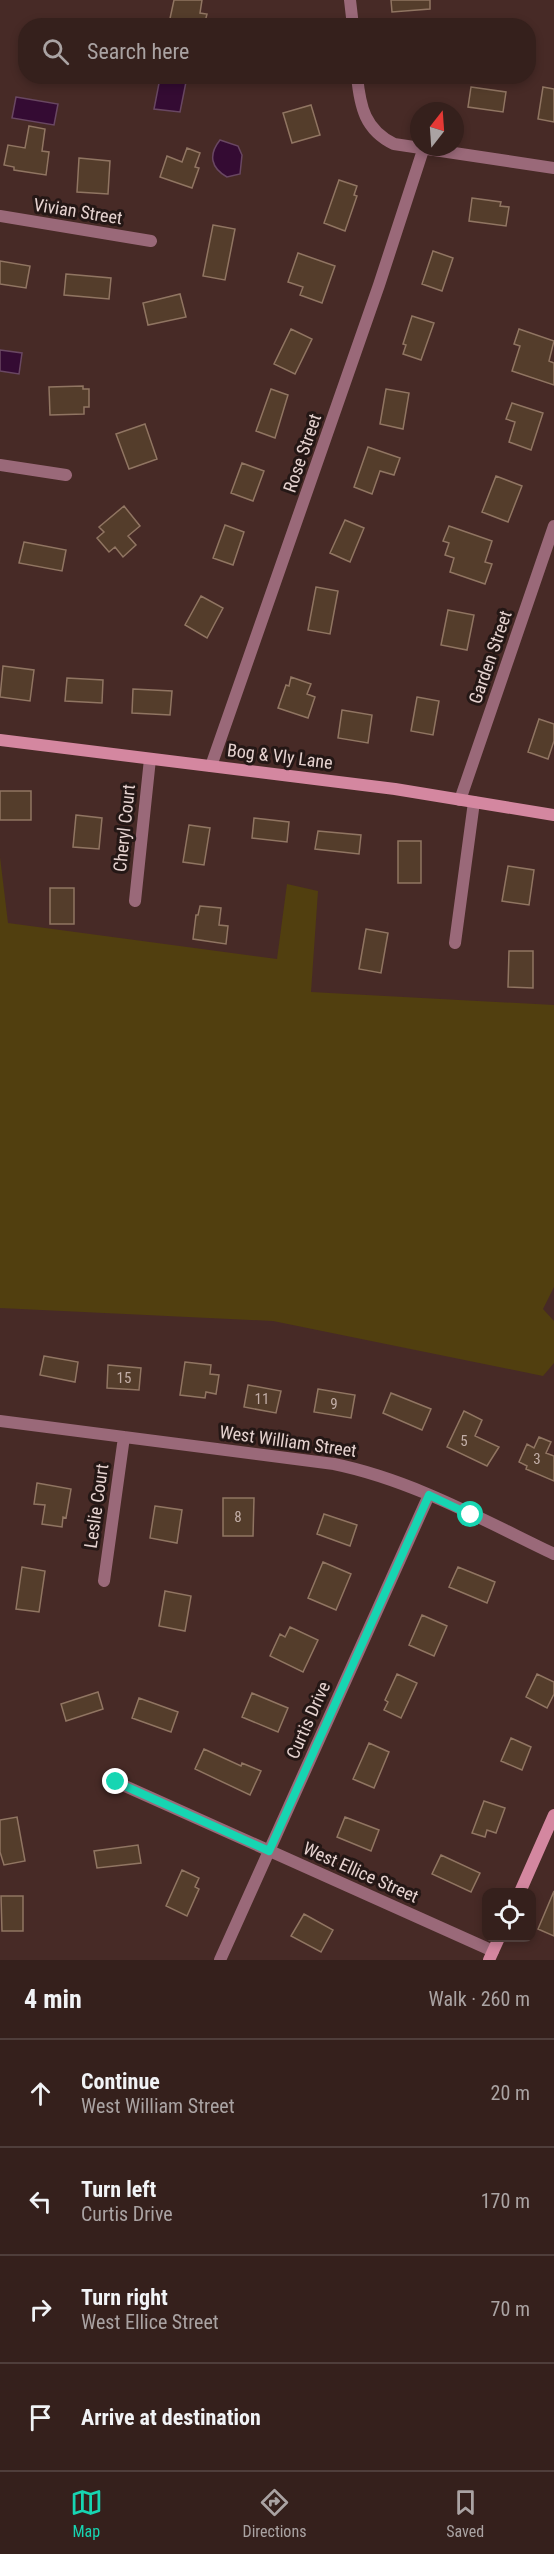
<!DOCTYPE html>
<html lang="en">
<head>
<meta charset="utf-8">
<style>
  body { margin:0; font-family:"Roboto Condensed",sans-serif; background:#402d29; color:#f1f3f6 }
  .controls { position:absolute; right:18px; bottom:18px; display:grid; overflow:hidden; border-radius:12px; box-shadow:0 3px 9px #0003 }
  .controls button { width:54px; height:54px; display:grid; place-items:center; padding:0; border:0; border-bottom:2px solid #4f3e3b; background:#35201c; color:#f1f3f6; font:30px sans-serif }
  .compass { position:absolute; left:410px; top:102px; width:54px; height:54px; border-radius:50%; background:#35201c; box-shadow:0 3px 9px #0003; rotate:17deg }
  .stop { position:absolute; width:18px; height:18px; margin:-14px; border:4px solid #17d5b2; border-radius:50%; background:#fff }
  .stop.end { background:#17d5b2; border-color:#fff; box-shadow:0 2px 6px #0008 }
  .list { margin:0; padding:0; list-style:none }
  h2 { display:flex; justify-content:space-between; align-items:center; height:78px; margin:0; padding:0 24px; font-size:26px }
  h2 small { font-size:20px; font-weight:400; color:#aaa3a3 }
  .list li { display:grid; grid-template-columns:39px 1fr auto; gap:18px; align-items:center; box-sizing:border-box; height:108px; padding:0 24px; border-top:2px solid #4f3e3b }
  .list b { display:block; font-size:22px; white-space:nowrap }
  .list p { margin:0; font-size:20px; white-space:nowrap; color:#aaa3a3 }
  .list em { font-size:20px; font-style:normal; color:#aaa3a3 }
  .icon { flex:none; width:33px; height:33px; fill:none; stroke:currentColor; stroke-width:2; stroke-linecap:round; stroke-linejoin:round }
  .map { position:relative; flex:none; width:554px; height:1960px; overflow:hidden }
  .search { position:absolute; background:#35201c; box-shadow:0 3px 9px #0003; left:18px; right:18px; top:18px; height:66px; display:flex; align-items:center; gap:15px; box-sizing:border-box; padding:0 21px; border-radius:24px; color:#aaa3a3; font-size:22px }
  .sheet { height:510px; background:#35201c }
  nav { display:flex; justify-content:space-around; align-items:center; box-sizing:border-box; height:84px; border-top:2px solid #4f3e3b; background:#35201c; font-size:16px; color:#aaa3a3 }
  nav a { display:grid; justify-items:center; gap:3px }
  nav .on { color:#17d5b2 }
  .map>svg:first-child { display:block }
  .green { fill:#513f0f }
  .water { fill:#340b33; stroke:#694762; stroke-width:1.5 }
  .building { fill:#543d2b; stroke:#907562; stroke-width:1.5 }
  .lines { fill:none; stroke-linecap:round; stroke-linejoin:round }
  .street { stroke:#9a6979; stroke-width:12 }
  .secondary { stroke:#d487a0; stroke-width:12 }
  .route { stroke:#17d5b2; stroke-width:8 }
  .labels { text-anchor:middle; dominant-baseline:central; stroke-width:6; stroke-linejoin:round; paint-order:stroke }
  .number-label { font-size:15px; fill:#c2aea7 }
  .street-label { font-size:18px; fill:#e6d3d0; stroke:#241715 }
</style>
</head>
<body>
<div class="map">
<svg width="554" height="1960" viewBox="0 0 554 1960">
  <rect width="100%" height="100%" fill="#472a26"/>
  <path class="green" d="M 0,857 L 8,923 L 277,959 L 287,884 L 318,891 L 311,992 L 554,1005 L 554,1287 L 543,1309 L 554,1321 L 554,1363 L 543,1376 L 273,1321 L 0,1308 Z"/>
  <path class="water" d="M 160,78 L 186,82 L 180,112 L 154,109 Z
    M 16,97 L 58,104 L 54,125 L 12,118 Z
    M 220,140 L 238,146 L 242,155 L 240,174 L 227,177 C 211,168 208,155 220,140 Z
    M 0,350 L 22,353 L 19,374 L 0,371 Z"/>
  <path class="building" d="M 174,0 L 202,0 L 200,13 L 207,14 L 204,26 L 169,23 Z
    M 391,0 L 430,0 L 430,9 L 392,12 Z
    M 471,87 L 506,92 L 503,112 L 468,107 Z
    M 543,87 L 554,89 L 554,122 L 538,119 Z
    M 311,105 L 320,135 L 292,143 L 283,113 Z
    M 29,126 L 45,129 L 42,151 L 49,152 L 46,175 L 14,170 L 14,167 L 4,165 L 8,145 L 25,148 Z
    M 187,148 L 200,153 L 195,167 L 199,168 L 192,188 L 160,177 L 167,156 L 182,162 Z
    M 79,158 L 110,161 L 108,194 L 77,192 Z
    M 339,180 L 357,186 L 354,195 L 357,196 L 345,231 L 324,223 Z
    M 472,198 L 501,202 L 500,206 L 509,207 L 506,226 L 469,221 Z
    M 213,225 L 235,229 L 225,280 L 203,276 Z
    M 433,251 L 453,258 L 442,291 L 422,284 Z
    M 298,253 L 335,266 L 322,303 L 300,295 L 303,287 L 288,282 Z
    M 0,261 L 30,266 L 26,288 L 0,284 Z
    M 66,274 L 111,278 L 109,299 L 64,295 Z
    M 180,294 L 186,317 L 148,325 L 143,303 Z
    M 412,316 L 434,323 L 421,360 L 403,354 L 406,345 L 403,344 Z
    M 291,329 L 312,339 L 295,374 L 274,364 Z
    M 519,329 L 554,341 L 549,361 L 554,363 L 554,385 L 512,371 L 520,346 L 514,344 Z
    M 83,386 L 83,389 L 89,389 L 89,407 L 84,407 L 84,414 L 50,415 L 49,387 Z
    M 271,389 L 288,395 L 275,438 L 256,431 Z
    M 386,389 L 409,393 L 403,429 L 380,424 Z
    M 512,403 L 543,413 L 531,450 L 509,442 L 515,422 L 506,419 Z
    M 145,424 L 157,459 L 129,469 L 116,434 Z
    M 368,447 L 400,458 L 394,475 L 380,471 L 372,494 L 354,487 Z
    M 242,463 L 264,471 L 253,501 L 231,493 Z
    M 496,476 L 522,486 L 508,522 L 482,512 Z
    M 124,506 L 140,526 L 128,536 L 136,545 L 123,557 L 115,547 L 109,552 L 97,538 L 104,532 L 99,527 Z
    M 345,520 L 364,528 L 350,562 L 330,553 Z
    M 225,525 L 244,532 L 233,565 L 213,558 Z
    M 449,526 L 492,541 L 485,562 L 492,564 L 485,584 L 450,572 L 454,558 L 445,555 L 449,543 L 443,541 Z
    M 24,542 L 66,550 L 62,571 L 19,563 Z
    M 316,587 L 338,591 L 330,634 L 308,630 Z
    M 201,596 L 223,608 L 207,638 L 185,625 Z
    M 448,610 L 474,615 L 467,650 L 441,645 Z
    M 3,666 L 34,670 L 30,701 L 0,697 Z
    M 291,677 L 311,684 L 307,694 L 315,697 L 308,718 L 278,708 L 286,685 L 289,686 Z
    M 67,678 L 103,680 L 102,703 L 65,701 Z
    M 133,689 L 172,691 L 170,715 L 132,713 Z
    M 417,697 L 439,701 L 433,735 L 411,731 Z
    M 342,710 L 372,715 L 368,743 L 338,738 Z
    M 539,719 L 554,724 L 554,741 L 548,759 L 528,752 Z
    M 0,791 L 31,791 L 31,820 L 0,820 Z
    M 76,815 L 102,818 L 99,849 L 73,847 Z
    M 254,818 L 289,822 L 287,842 L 252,838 Z
    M 189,825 L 210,828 L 204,865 L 183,862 Z
    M 318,831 L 361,835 L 359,854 L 315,849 Z
    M 398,841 L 421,841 L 421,883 L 398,883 Z
    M 508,866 L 534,870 L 529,905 L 502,901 Z
    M 50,888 L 74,888 L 74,924 L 50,924 Z
    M 200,906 L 221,908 L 219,925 L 228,926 L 226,944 L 193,939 L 196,915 L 198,915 Z
    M 366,929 L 388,933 L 381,973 L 359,969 Z
    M 509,951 L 533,951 L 533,988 L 508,987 Z
    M 44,1356 L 78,1362 L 75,1382 L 40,1375 Z
    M 185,1362 L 211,1365 L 210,1374 L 219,1375 L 216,1394 L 206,1392 L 205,1398 L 180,1395 Z
    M 108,1365 L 141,1368 L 139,1390 L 107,1388 Z
    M 248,1385 L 281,1391 L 276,1413 L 244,1407 Z
    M 318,1389 L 355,1395 L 351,1418 L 314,1412 Z
    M 391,1393 L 431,1409 L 422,1430 L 383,1413 Z
    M 464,1411 L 482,1420 L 475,1436 L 499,1447 L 487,1466 L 447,1447 Z
    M 539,1437 L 551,1442 L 546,1453 L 554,1456 L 554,1481 L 526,1469 L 527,1466 L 519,1462 L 527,1444 L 534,1448 Z
    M 37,1483 L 71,1489 L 66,1518 L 63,1517 L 62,1527 L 42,1524 L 45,1505 L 34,1504 Z
    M 223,1498 L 254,1498 L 253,1536 L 223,1536 Z
    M 155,1506 L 182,1510 L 177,1543 L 150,1538 Z
    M 324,1514 L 357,1525 L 350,1546 L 317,1534 Z
    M 323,1562 L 351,1574 L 336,1610 L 308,1598 Z
    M 22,1567 L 45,1571 L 39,1612 L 16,1609 Z
    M 458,1567 L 495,1582 L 487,1603 L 449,1587 Z
    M 165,1591 L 191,1596 L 185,1631 L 159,1626 Z
    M 422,1615 L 447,1626 L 434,1656 L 409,1645 Z
    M 290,1627 L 318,1640 L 303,1672 L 270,1656 L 280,1634 L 285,1637 Z
    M 397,1674 L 417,1683 L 401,1718 L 384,1710 L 388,1702 L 385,1700 Z
    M 537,1674 L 554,1682 L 554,1694 L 547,1708 L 526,1697 Z
    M 98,1692 L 103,1709 L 66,1721 L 61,1704 Z
    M 252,1693 L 288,1708 L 278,1732 L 242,1717 Z
    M 139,1698 L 178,1712 L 171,1732 L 132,1718 Z
    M 511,1738 L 531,1747 L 522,1770 L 501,1761 Z
    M 369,1743 L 389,1752 L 374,1788 L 353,1779 Z
    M 204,1749 L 241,1766 L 242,1763 L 261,1771 L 250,1795 L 195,1769 Z
    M 484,1801 L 505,1808 L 496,1833 L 487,1830 L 485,1837 L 472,1833 Z
    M 17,1817 L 25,1861 L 4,1865 L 0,1852 L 0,1820 Z
    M 345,1817 L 379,1830 L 371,1851 L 337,1837 Z
    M 138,1845 L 141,1863 L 97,1868 L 94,1851 Z
    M 441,1855 L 480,1873 L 471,1892 L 432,1874 Z
    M 182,1870 L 199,1878 L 195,1887 L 199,1889 L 187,1916 L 166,1906 Z
    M 554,1891 L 554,1936 L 538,1929 Z
    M 1,1896 L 23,1896 L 23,1931 L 2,1931 Z
    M 304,1914 L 333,1930 L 321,1952 L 291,1936 Z"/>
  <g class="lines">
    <path class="street" d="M 350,0 L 353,26
      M 357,76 C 360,107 365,130 394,144 L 554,168
      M 0,216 L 151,241
      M 0,465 L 66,475
      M 211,766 L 379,285 L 423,150
      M 460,800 L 554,526
      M 135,901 L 150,759
      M 455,943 L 474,802
      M 0,1421 L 334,1464 C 412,1480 483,1520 554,1554
      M 104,1581 L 124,1437
      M 116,1782 L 493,1951
      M 220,1960 L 429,1495"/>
    <path class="secondary" d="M 0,740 L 395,789 L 554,815
      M 520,1892 L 554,1815
      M 489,1960 L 499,1938"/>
  </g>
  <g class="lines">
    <path class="route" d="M 116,1782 L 269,1851 L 429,1495 L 471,1515"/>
  </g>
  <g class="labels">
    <g class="number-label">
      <text x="124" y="1378">15</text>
      <text x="262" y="1399">11</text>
      <text x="334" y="1404">9</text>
      <text x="464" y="1441">5</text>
      <text x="537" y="1459">3</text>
      <text x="238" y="1517">8</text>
    </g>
    <g class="street-label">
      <text transform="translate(78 211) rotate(9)">Vivian Street</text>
      <text transform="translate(302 453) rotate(-71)">Rose Street</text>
      <text transform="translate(490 657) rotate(-71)">Garden Street</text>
      <text transform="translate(280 756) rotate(7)">Bog &amp; Vly Lane</text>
      <text transform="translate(124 828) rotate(-84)">Cheryl Court</text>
      <text transform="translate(288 1441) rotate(8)">West William Street</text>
      <text transform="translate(96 1506) rotate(-82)">Leslie Court</text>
      <text transform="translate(308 1720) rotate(-66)">Curtis Drive</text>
      <text transform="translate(361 1872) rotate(24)">West Ellice Street</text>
    </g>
  </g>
</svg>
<div class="controls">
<button><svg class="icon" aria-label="locate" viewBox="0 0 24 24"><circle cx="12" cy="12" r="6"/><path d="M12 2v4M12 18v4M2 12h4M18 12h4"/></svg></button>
</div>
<svg class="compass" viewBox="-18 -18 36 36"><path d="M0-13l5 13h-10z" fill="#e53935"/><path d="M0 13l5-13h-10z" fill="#aaa3a3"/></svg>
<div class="stop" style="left:471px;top:1515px"></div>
<div class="stop end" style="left:116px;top:1782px"></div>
<div class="search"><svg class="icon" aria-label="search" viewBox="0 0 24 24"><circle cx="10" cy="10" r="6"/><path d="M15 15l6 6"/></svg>Search here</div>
</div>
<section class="sheet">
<h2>4 min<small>Walk · 260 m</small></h2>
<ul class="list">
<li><svg class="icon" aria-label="ahead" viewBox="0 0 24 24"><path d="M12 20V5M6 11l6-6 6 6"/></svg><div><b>Continue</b><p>West William Street</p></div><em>20 m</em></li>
<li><svg class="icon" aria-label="left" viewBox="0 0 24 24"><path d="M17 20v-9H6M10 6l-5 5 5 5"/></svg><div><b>Turn left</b><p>Curtis Drive</p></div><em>170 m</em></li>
<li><svg class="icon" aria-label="right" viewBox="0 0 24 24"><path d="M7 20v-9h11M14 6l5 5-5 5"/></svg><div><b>Turn right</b><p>West Ellice Street</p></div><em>70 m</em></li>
<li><svg class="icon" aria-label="arrive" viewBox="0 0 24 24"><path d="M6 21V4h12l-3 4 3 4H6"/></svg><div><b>Arrive at destination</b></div></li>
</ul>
</section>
<nav>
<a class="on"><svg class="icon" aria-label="map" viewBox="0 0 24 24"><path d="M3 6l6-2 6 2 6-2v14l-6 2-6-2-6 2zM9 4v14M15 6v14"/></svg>Map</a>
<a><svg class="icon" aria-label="directions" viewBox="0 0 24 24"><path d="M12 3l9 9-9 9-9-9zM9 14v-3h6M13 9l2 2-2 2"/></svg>Directions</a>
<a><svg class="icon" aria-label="saved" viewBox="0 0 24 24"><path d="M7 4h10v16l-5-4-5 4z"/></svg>Saved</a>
</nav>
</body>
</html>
